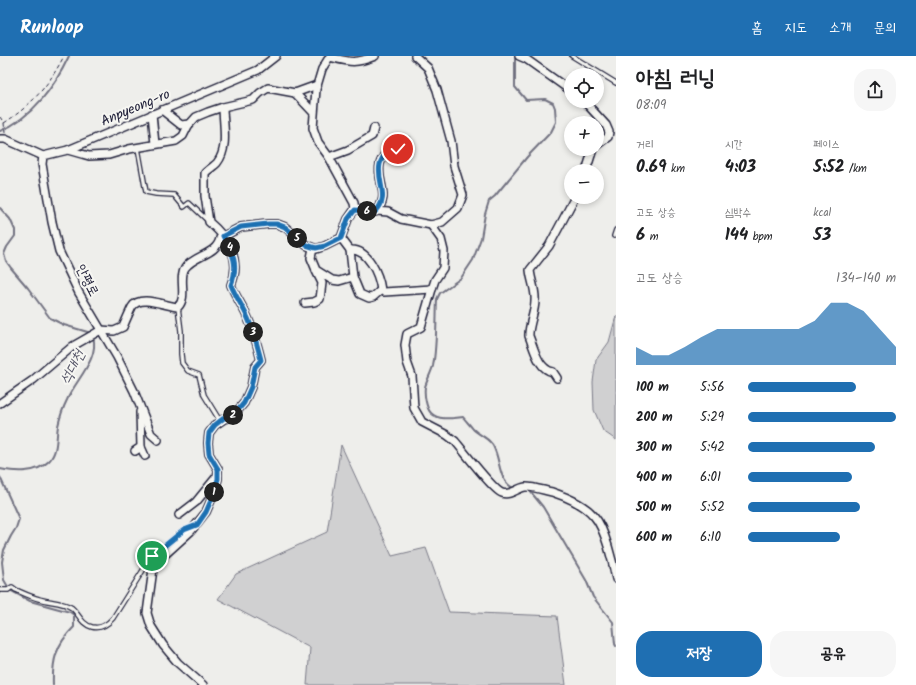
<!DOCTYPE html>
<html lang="ko">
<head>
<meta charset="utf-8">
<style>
  :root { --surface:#fff; --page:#f6f6f6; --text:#202124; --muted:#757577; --accent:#1f6fb2 }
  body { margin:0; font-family:Kalam,"Poor Story",sans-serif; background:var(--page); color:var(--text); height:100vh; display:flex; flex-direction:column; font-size:15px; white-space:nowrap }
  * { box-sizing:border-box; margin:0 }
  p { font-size:13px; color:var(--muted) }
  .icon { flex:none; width:22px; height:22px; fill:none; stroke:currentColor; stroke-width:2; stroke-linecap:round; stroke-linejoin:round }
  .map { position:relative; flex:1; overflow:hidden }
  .panel { display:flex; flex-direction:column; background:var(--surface); width:300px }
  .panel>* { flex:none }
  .buttons { position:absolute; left:564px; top:12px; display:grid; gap:8px }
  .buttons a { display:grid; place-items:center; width:40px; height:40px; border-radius:50%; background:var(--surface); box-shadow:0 2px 6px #0003; font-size:20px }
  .pin { position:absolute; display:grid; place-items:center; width:34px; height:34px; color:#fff; margin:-17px; border:2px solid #fff; border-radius:50%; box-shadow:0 1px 4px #0007 }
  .km { position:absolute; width:20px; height:20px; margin:-10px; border-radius:50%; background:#222; color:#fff; font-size:11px; line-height:20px; text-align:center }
  .round { display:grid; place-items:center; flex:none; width:42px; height:42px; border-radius:16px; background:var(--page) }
  .headline { display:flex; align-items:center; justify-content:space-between; height:68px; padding:0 20px }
  h1 { font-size:22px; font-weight:700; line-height:30px }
  .metrics { display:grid; grid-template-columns:repeat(3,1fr); gap:6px; height:68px; padding:4px 20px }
  .metrics div { display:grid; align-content:center }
  .metrics b { font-size:17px; font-weight:700 }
  .metrics small { font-size:11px; font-weight:400 }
  .metrics p { font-size:11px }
  .chart { height:112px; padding:8px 20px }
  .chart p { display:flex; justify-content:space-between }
  .chart svg { width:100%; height:72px; margin-top:4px; fill:var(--accent); opacity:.7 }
  .cta { display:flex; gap:8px; margin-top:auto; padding:8px 20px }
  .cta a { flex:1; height:46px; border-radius:16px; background:var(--accent); color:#fff; font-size:16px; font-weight:700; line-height:46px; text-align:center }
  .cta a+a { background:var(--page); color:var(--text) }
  ul { padding:0 20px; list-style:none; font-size:13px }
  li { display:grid; grid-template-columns:64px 48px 1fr; align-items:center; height:30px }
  li i { height:10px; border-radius:5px; background:var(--accent) }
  header { display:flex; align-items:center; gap:24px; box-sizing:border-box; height:56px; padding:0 20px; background:var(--accent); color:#fff }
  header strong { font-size:19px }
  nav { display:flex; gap:22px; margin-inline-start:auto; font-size:14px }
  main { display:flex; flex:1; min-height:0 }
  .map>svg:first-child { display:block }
  .green { fill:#d0d0d1; stroke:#797986 }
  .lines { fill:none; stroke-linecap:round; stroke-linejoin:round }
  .stream { stroke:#727281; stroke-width:2 }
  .lane-casing { stroke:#22223b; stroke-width:6 }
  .street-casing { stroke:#22223b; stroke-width:10 }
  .path { stroke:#22223b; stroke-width:1; stroke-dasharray:4 3; stroke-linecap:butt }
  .lane { stroke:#f6f6f2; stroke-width:3.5 }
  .street { stroke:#f6f6f2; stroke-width:7 }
  .route-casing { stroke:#fff; stroke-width:8 }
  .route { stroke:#1f6fb2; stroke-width:5 }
  .labels { text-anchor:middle; stroke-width:4; stroke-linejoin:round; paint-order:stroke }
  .street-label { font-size:14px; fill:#22223b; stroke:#f6f6f2 }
  .water-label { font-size:15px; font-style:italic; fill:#575769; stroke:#f6f6f2 }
</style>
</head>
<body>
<header>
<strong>Runloop</strong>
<nav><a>홈</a><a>지도</a><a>소개</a><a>문의</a></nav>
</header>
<main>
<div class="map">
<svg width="616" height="629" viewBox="0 0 616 629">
  <rect width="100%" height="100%" fill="#eeeeeb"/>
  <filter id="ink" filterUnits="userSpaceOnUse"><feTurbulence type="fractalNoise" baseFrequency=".025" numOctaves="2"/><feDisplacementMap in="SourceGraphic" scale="8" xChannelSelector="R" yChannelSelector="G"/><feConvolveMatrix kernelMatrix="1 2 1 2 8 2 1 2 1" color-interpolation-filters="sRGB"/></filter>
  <g filter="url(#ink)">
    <g class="green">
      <polygon points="616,260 616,384 603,375 594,354 593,326 596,304 609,286"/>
      <polygon points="341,389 392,500 426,492 449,556 557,560 566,629 307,629 310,592 218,543 236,518 327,476"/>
    </g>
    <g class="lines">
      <g class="stream">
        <path d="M0,75C32,62 55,30 69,0"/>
        <polyline points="0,152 10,163 15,174 15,180 7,191 4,198 6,205 11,212 28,232 50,262 64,269 91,277"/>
        <path d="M0,413C16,416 36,418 49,405C58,396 56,381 58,370C60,361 63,352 67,344C75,325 100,302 93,281"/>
        <path d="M0,421L19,463L16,472L11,480L4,494L2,506L4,524L10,534L30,545L70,556L74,559V571C56,589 52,604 53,629"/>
        <path d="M515,433C498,426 501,406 494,392C491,383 480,380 473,373C470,369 466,365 463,361C453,362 439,365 431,357C426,352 424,338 425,331C427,324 431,317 433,310C437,290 436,265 437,243L440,237L461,222L473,204L481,182L485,158L489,145L495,140L527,101L551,76L556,66L555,52L553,47L545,43L526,44L515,31V0"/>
        <polyline points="523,435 530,435 543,451 586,524 593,541 613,566 615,588 616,590"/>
      </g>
      <defs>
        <g id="lane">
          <polyline points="572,0 616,27"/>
          <polyline points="138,92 146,136 156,138 174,139 184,151 189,147 207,164"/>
          <polyline points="614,180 616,174"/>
          <polyline points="178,251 181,275 181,298 182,307 188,315 199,319 204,339 220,365"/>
          <path d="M0,534H8L12,531L16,534C23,537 31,541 39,543C48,546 64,546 72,552C79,558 81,568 92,571C101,573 107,569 113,562L152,500L184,474L192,471"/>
        </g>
        <g id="street">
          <polyline points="519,0 526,3 571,35"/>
          <path d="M330,1C350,6 355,8 375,0"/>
          <polyline points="295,37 313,56"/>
          <polyline points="584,45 606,69 609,76 608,81 597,89"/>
          <polyline points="162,54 181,69 189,68"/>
          <polyline points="152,58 155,88"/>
          <polyline points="0,83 5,83 43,100 68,94 258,14 276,0"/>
          <polyline points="68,94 89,100 109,99 129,93 176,85 183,80 188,70 196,61 208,56 223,51 253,44 260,37 268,32 295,37 317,29"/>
          <polyline points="43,100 42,108 52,166 59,195 79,237 117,301 134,335 151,378 158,384"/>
          <polyline points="329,101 348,94 372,80 374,72"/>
          <polyline points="586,115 593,93"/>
          <polyline points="355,153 388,156 401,163 431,169 442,166 458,152 463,139 454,110 451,85 437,34 428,12 415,0"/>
          <path d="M375,156C392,140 376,126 380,108C381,103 385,98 388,94L398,93L402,88L407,85"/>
          <path d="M431,169L441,183L444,195L443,212L435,224L432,233L421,271L407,278L405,289L407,306L412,320L414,352L422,366L447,379L455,385C463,394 493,434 502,437C510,440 518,432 525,431C531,430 546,435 552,436C567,441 584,448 594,460C605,472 613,507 616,523"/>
          <path d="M341,182L350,194C368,192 379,219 381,234L384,236L432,233"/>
          <polyline points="313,192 311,202 316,214 332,224 339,225 353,221"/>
          <polyline points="350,194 353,221 360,238 369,242 373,241 381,234"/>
          <polyline points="305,247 314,246 320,243 322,227 316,215"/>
          <path d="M557,322L553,316C538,313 534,292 529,280C528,271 535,256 535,245C536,234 531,225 530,214L549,190L575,141"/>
          <path d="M0,347L33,324L73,290L101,274L114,275L123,271C126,264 129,257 132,251C140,238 165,250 178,251C188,241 178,222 185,212C194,199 217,199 220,182L241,171L268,168H277L285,171L306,189L316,193L325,190L341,182L348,163L355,153L354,147L329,101L318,86L313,72L316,33L322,13L330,0"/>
          <polyline points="141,391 145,400"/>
          <polyline points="135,395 141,391 140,356"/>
          <polyline points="179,459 196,446 218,419"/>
          <path d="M203,629L178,607L163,589L151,570L147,557L153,513L159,504L191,475L206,456L212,442L218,423V413L209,398L208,387L209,377L215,369L224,363L232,361L244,347L251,331L255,311L261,304C257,288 253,271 245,256C240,246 235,239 231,229C242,204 228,182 209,166L205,140V117C208,114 214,110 217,107C229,92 223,68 223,51"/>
        </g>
      </defs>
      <use href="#lane" class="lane-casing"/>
      <use href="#street" class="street-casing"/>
      <g class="path">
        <polyline points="0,61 4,67 5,77"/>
        <path d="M4,67C32,49 49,29 64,0"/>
      </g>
      <use href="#lane" class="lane"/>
      <use href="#street" class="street"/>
    </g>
  </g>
  <g class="lines" filter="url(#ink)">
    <defs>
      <path id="route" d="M152,500L184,474L197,469L206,456L212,442L218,423V413L209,398L208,387L209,377L215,369L224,362L232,361L244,347L251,331L255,311L261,304C257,288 253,271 245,256C240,246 235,239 231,229C239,209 233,197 223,180L241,171L268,168H277L285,171L306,189L316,192L325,190L341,182L348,163L355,154L375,156C391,141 376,126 380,108C381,103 385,98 388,94L398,93"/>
    </defs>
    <use href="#route" class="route-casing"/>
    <use href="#route" class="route"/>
  </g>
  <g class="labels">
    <g class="street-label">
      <text transform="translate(135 51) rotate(-23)" y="5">Anpyeong-ro</text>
      <text transform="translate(88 224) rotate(63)" y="5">안평로</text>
    </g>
    <g class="water-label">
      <text transform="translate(72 311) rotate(-63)" y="5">석대천</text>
    </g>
  </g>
</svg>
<div class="buttons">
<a><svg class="icon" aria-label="locate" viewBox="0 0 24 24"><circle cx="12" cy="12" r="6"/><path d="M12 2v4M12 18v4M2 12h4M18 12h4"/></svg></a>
<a>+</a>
<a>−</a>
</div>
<div class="pin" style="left:152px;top:500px;background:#1e9e55"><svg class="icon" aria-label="arrive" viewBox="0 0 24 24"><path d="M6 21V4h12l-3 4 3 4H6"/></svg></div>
<div class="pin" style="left:398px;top:93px;background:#d93025"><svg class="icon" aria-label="check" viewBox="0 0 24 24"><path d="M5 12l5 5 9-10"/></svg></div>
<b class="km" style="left:214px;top:436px">1</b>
<b class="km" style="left:233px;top:359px">2</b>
<b class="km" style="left:253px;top:276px">3</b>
<b class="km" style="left:230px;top:191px">4</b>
<b class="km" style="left:297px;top:182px">5</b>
<b class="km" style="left:367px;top:155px">6</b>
</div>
<section class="panel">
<div class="headline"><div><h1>아침 러닝</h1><p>08:09</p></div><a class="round"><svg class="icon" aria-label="share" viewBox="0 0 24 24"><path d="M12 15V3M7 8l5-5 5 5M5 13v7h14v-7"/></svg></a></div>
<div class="metrics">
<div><p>거리</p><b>0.69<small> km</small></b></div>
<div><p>시간</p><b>4:03</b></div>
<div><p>페이스</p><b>5:52<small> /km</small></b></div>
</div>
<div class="metrics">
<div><p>고도 상승</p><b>6<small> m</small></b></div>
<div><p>심박수</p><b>144<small> bpm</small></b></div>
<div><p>kcal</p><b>53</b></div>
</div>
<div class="chart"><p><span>고도 상승</span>134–140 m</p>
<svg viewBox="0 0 160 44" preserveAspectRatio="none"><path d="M0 44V33L10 38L20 38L30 33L40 27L50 22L60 22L70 22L80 22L90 22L100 22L110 17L120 6L130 6L140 11L150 22L160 33V44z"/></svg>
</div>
<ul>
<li><b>100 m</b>5:56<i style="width:73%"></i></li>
<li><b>200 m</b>5:29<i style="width:100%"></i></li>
<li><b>300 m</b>5:42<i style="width:86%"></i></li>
<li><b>400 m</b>6:01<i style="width:70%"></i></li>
<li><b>500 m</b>5:52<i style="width:76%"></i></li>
<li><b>600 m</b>6:10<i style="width:62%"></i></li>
</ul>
<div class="cta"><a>저장</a><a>공유</a></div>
</section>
</main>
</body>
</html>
